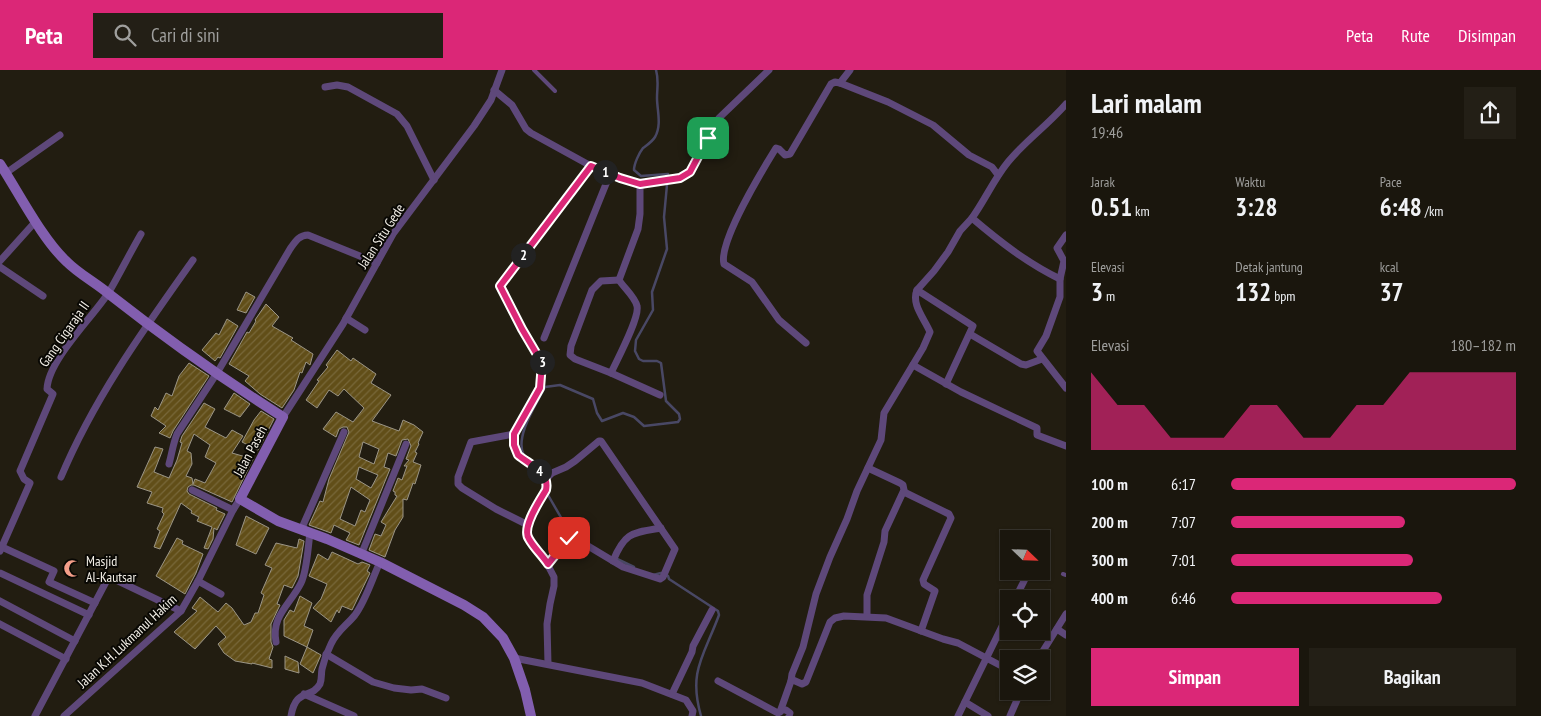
<!DOCTYPE html>
<html lang="id">
<head>
<meta charset="utf-8">
<style>
  :root { --surface:#1a160d; --page:#231f16; --text:#f1f3f6; --muted:#9f9f9d; --line:#38352e; --accent:#db2777 }
  body { margin:0; font-family:"PT Sans Narrow",sans-serif; background:var(--page); color:var(--text); height:100vh; display:flex; flex-direction:column; font-size:19px; white-space:nowrap }
  * { box-sizing:border-box; margin:0 }
  p { font-size:16px; color:var(--muted) }
  .icon { flex:none; width:28px; height:28px; fill:none; stroke:currentColor; stroke-width:2; stroke-linecap:round; stroke-linejoin:round }
  .map { position:relative; flex:1; overflow:hidden }
  .panel { display:flex; flex-direction:column; background:var(--surface); width:475px }
  .panel>* { flex:none }
  .needle { width:32px; rotate:113deg }
  .buttons { position:absolute; left:1000px; top:460px; display:grid; gap:10px }
  .buttons a { display:grid; place-items:center; width:50px; height:50px; border-radius:0px; background:var(--surface); box-shadow:0 1px 4px #0004,0 0 0 1px var(--line); font-size:25px }
  .pin { position:absolute; display:grid; place-items:center; width:42px; height:42px; color:#fff; margin:-21px; border-radius:10px; box-shadow:0 2px 8px #0006 }
  .km { position:absolute; width:25px; height:25px; margin:-12px; border-radius:50%; background:#222; color:#fff; font-size:14px; line-height:25px; text-align:center }
  .round { display:grid; place-items:center; flex:none; width:52px; height:52px; border-radius:0px; background:var(--page) }
  .overview { display:flex; align-items:center; justify-content:space-between; height:85px; padding:0 25px }
  h1 { font-size:28px; font-weight:700; line-height:38px }
  .stats { display:grid; grid-template-columns:repeat(3,1fr); gap:8px; height:85px; padding:5px 25px }
  .stats div { display:grid; align-content:center }
  .stats b { font-size:25px; font-weight:700 }
  .stats small { font-size:14px; font-weight:400 }
  .stats p { font-size:14px }
  .chart { height:140px; padding:10px 25px }
  .chart p { display:flex; justify-content:space-between }
  .chart svg { width:100%; height:90px; margin-top:5px; fill:var(--accent); opacity:.7 }
  .cta { display:flex; gap:10px; margin-top:auto; padding:10px 25px }
  .cta a { flex:1; height:58px; border-radius:0px; background:var(--accent); color:#fff; font-size:20px; font-weight:700; line-height:58px; text-align:center }
  .cta a+a { background:var(--page); color:var(--text) }
  ul { padding:0 25px; list-style:none; font-size:16px }
  li { display:grid; grid-template-columns:80px 60px 1fr; align-items:center; height:38px }
  li i { height:12px; border-radius:6px; background:var(--accent) }
  header { display:flex; align-items:center; gap:30px; box-sizing:border-box; height:70px; padding:0 25px; background:var(--accent); color:#fff }
  header strong { font-size:24px }
  nav { display:flex; gap:28px; margin-inline-start:auto; font-size:18px }
  .search { width:350px; height:45px; background:var(--page); display:flex; align-items:center; gap:12px; box-sizing:border-box; padding:0 18px; border-radius:0px; color:var(--muted); font-size:19px }
  main { display:flex; flex:1; min-height:0 }
  .map>svg:first-child { display:block }
  .lines { fill:none; stroke-linecap:round; stroke-linejoin:round }
  .stream { stroke:#494865; stroke-width:2.5 }
  .building { fill:url(#building-hatch); stroke:#9b9586; fill-rule:evenodd }
  .lane { stroke:#5e487a; stroke-width:4 }
  .street { stroke:#5e487a; stroke-width:7 }
  .secondary { stroke:#825eaf; stroke-width:10 }
  .route-casing { stroke:#fff; stroke-width:10 }
  .route { stroke:#db2777; stroke-width:6 }
  .labels { text-anchor:middle; stroke-width:4; stroke-linejoin:round; paint-order:stroke }
  .street-label { font-size:14px; fill:#f3efe7; stroke:#090804 }
  .poi-label { font-size:14px; fill:#f3efe7; stroke:#090804; text-anchor:start }
</style>
</head>
<body>
<header>
<strong>Peta</strong>
<div class="search"><svg class="icon" aria-label="search" viewBox="0 0 24 24"><circle cx="10" cy="10" r="6"/><path d="M15 15l6 6"/></svg>Cari di sini</div>
<nav><a>Peta</a><a>Rute</a><a>Disimpan</a></nav>
</header>
<main>
<div class="map">
<svg width="1066" height="646" viewBox="0 0 1066 646">
  <defs>
    <pattern id="building-hatch" width="6" height="6" patternUnits="userSpaceOnUse" patternTransform="scale(1.25)"><rect width="6" height="6" fill="#614e18"/><path d="M-1 1l2-2M0 6l6-6M5 7l2-2" fill="none" stroke="#78683a"/></pattern>
  </defs>
  <rect width="100%" height="100%" fill="#221d11"/>
  <g class="lines">
    <g class="stream">
      <path d="M524,386C514,367 536,335 545,317L560,315L593,329L597,343L602,351L623,343L634,347L644,356L678,352L680,349L679,344L666,331L661,293L657,291H643L639,289L635,281L636,270L653,240L652,222L667,179L664,147L668,104L641,106L634,100C634,94 639,83 643,78C647,75 652,72 655,67C662,55 657,40 657,28C657,18 659,10 656,0"/>
      <polyline points="549,412 548,425 563,451 575,465"/>
      <polyline points="615,488 634,497"/>
      <path d="M653,505L661,503L668,506L669,509L718,541L719,545C704,586 688,601 701,646"/>
    </g>
  </g>
  <g class="building">
    <polygon points="246,222 255,227 246,243 237,240"/>
    <polygon points="266,234 279,247 272,256 293,268 291,270 313,284 310,295 306,292 302,303 300,302 294,320 282,338 260,324 245,311 249,306 229,294 247,262 249,263 256,251 255,250"/>
    <polygon points="227,249 238,256 220,288 218,287 215,291 202,280 216,263 219,265"/>
    <path d="M337,280L351,291L353,288L376,304L371,313L391,325L372,351L399,361L403,350L414,355L423,362L418,373L419,374L415,382L417,383L413,392L421,395L415,414L413,413L407,430L403,429V447L395,460L385,487L369,480L375,464L381,466L386,455L381,452L397,426L395,425V422L393,421L398,408L402,410L407,396H404L409,390L406,389L411,376L408,369L402,370L396,386L388,383L384,397L390,399L359,475L346,470L350,463L334,455L331,463L309,455L320,431L323,432L329,409L349,362L347,357H343L339,359L336,367L323,359L336,342L353,352L364,338L344,319L338,326L329,320L317,338L306,330L319,311L317,310L328,297L326,295ZM363,372L379,379L374,394L359,387ZM359,397L378,405L371,418L356,409ZM351,417L370,430L365,442L361,440L355,456L340,449Z"/>
    <polygon points="189,293 209,306 173,361 170,368 159,363 166,356 151,346 155,337 158,340 166,323 172,326 179,306"/>
    <polygon points="234,323 250,334 240,347 224,339"/>
    <path d="M204,333L215,339L205,357L226,368L232,360L243,366L232,383L253,389L232,432L194,415H191L188,417L187,421L189,424L217,438L216,440L225,444L217,460L214,458L213,469L208,479L204,478L212,457L197,451L199,447L191,443L192,441L181,433L160,479L154,477L160,461L157,459L164,444L162,442L163,438L147,433L152,422L137,417L155,377L163,379L154,402L169,408L177,390L182,373L180,372L182,366ZM194,364L210,375L205,387L216,393L205,413L195,409L193,414L192,408L186,406L192,394L191,383L187,381Z"/>
    <polygon points="261,341 274,349 258,380 242,372 254,350"/>
    <polygon points="246,446 269,458 256,484 236,475"/>
    <polygon points="177,468 183,471 182,474 203,484 196,503 185,524 156,506"/>
    <polygon points="299,469 304,471 298,506 292,518 284,515 277,534 280,535 271,554 271,572 273,577 269,589 272,590 272,598 252,593 252,594 235,591 224,583 218,574 226,567 216,556 195,579 174,562 197,541 192,538 200,527 218,542 226,533 232,538 244,555 251,552 255,543 258,543 264,525 261,523 272,498 265,495 276,473 297,478"/>
    <polygon points="332,482 358,494 362,492 370,495 367,501 370,503 352,540 342,536 339,543 337,540 331,552 313,538 321,529 327,514 309,506 318,484 328,490"/>
    <polygon points="300,526 312,533 304,556 313,560 307,577 284,566 284,550 290,540 294,542"/>
    <polygon points="307,577 321,585 313,603 300,594"/>
    <polygon points="285,586 298,592 299,603 285,599"/>
  </g>
  <g class="lines">
    <g class="lane">
      <polyline points="534,0 555,21"/>
      <polyline points="1063,504 1066,505"/>
    </g>
    <g class="street">
      <polyline points="840,13 850,0"/>
      <polyline points="325,17 337,15 348,17 397,44 407,56 434,110"/>
      <polyline points="494,20 512,35 526,59 531,63 591,96 620,108 640,114 680,107 690,102 719,48 769,0"/>
      <polyline points="6,103 60,65"/>
      <polyline points="1066,165 1057,178 1064,191 1060,209 1060,227 1046,266 1037,281 1066,318"/>
      <polyline points="0,191 36,151"/>
      <polyline points="0,197 43,226"/>
      <path d="M1060,209C1027,193 999,171 972,148C985,130 994,109 1008,92C1025,71 1048,55 1066,34"/>
      <polyline points="619,210 601,211 592,220 571,276 570,285 575,289 611,303 660,325"/>
      <polyline points="917,220 973,256 946,314"/>
      <polyline points="346,248 365,260"/>
      <polyline points="970,264 1021,294 1026,295 1042,289"/>
      <polyline points="544,268 610,104"/>
      <path d="M806,273L779,250L752,212L724,194C718,173 763,99 776,78L779,79L785,85L790,84L831,14L835,12L840,13L888,32L933,55L969,85L992,97L998,105"/>
      <polyline points="913,295 961,322 1037,358 1037,365 1066,376"/>
      <path d="M611,303C617,290 640,247 637,236C635,227 624,218 619,210L638,159L640,144V114"/>
      <polyline points="283,347 343,254 393,164 474,56 491,30 502,0"/>
      <path d="M514,364L471,372L458,407V414L462,418L496,439L528,455L546,420C549,402 530,395 519,385L514,375V364L540,318L542,293L522,259L499,216L591,96"/>
      <path d="M169,394C172,383 173,374 177,364L217,303L290,179C295,172 299,165 308,165L377,193"/>
      <path d="M61,407C94,328 144,259 193,190"/>
      <polyline points="546,409 552,403 566,397 575,391 599,371 601,371 675,479 663,507 660,509 623,497 573,467 567,470 548,494"/>
      <polyline points="192,420 233,440"/>
      <polyline points="904,422 949,444 951,448 923,510 924,514 935,521 921,561"/>
      <polyline points="528,455 526,463 528,468 542,484 554,507 554,516 550,534 547,554 548,594"/>
      <polyline points="301,460 344,362"/>
      <polyline points="2,477 54,501 49,512 95,533"/>
      <path d="M0,481L30,413L24,409L20,401L53,324L47,319C48,290 93,247 109,222C120,203 130,183 141,164"/>
      <polyline points="361,485 406,374"/>
      <path d="M613,491C625,462 632,463 661,458"/>
      <polyline points="0,503 89,545"/>
      <polyline points="198,511 221,524"/>
      <polyline points="1015,529 1029,501"/>
      <polyline points="0,531 75,571"/>
      <polyline points="867,546 867,525 884,472 885,461 904,420 903,415 900,413 868,398"/>
      <polyline points="0,554 66,589"/>
      <polyline points="1057,559 1066,565"/>
      <path d="M276,572C271,546 290,535 301,513C307,501 308,477 310,463"/>
      <polyline points="326,584 373,612 394,618 411,620 422,619 446,628"/>
      <polyline points="514,588 642,613 686,630 693,641 692,646"/>
      <polyline points="1038,589 1066,544"/>
      <polyline points="718,611 778,643 780,642 791,611 793,610 802,614 806,612 830,552 835,548 844,546 886,548 943,569 958,573 1009,600"/>
      <path d="M791,611L792,604L803,577L816,524L830,487L847,449L857,421L881,370L884,343L923,278L930,262C924,248 911,234 917,220L934,201L948,182L960,161L972,148"/>
      <polyline points="304,624 354,646"/>
      <polyline points="672,624 692,582 693,576 712,540"/>
      <polyline points="965,632 988,646"/>
      <polyline points="782,640 786,640 790,643 789,646"/>
      <polyline points="35,646 107,510 110,508 114,509 181,541"/>
      <polyline points="64,646 181,541 198,511 233,440 240,429"/>
      <path d="M291,646C296,617 311,630 320,614C322,609 321,604 322,599C324,590 327,582 331,574C337,561 347,555 355,545C366,530 372,509 380,492"/>
      <polyline points="958,646 1009,542"/>
      <polyline points="1010,646 1021,621"/>
    </g>
    <path class="secondary" d="M0,94C19,123 42,169 67,192C79,204 96,213 109,224C165,268 223,309 283,347L240,429L278,451L327,469L380,492L464,535L483,547L503,568L514,588L525,620L531,646"/>
  </g>
  <g class="lines">
    <defs>
      <path id="route" d="M569,468L548,494C542,485 534,478 529,469C521,458 540,430 546,420C550,402 530,395 518,385L514,375V364L540,318L542,293L522,259L500,216L591,96L620,108L640,114L680,108L690,102L708,68"/>
    </defs>
    <use href="#route" class="route-casing"/>
    <use href="#route" class="route"/>
  </g>
  <defs>
    <symbol id="mosque-bare" viewBox="-9 -9 18 18"><path d="M3.5-4.9A6 6 0 1 0 3.5 4.9A5 5 0 1 1 3.5-4.9Z" fill="#f49e89" stroke="#090804" stroke-width="2.5" paint-order="stroke"/></symbol>
  </defs>
  <g fill-rule="evenodd">
    <use href="#mosque-bare" x="60" y="486" width="25" height="25"/>
  </g>
  <g class="labels">
    <g class="street-label">
      <text transform="translate(381 166) rotate(-57)" y="5">Jalan Situ Gede</text>
      <text transform="translate(64 264) rotate(-55)" y="5">Gang Cigaraja II</text>
      <text transform="translate(250 381) rotate(-62)" y="5">Jalan Paseh</text>
      <text transform="translate(127 571) rotate(-43)" y="5">Jalan K.H. Lukmanul Hakim</text>
    </g>
    <g class="poi-label">
      <text x="86" y="496">Masjid<tspan x="86" dy="16">Al-Kautsar</tspan></text>
    </g>
  </g>
</svg>
<div class="buttons">
<a><svg class="needle" viewBox="-14 -14 28 28"><path d="M0-13l5 13h-10z" fill="#e53935"/><path d="M0 13l5-13h-10z" fill="#9f9f9d"/></svg></a>
<a><svg class="icon" aria-label="locate" viewBox="0 0 24 24"><circle cx="12" cy="12" r="6"/><path d="M12 2v4M12 18v4M2 12h4M18 12h4"/></svg></a>
<a><svg class="icon" aria-label="layers" viewBox="0 0 24 24"><path d="M12 4l9 5-9 5-9-5zM3 14l9 5 9-5"/></svg></a>
</div>
<div class="pin" style="left:708px;top:68px;background:#1e9e55"><svg class="icon" aria-label="arrive" viewBox="0 0 24 24"><path d="M6 21V4h12l-3 4 3 4H6"/></svg></div>
<div class="pin" style="left:569px;top:468px;background:#d93025"><svg class="icon" aria-label="check" viewBox="0 0 24 24"><path d="M5 12l5 5 9-10"/></svg></div>
<b class="km" style="left:605px;top:102px">1</b>
<b class="km" style="left:523px;top:185px">2</b>
<b class="km" style="left:542px;top:292px">3</b>
<b class="km" style="left:539px;top:401px">4</b>
</div>
<section class="panel">
<div class="overview"><div><h1>Lari malam</h1><p>19:46</p></div><a class="round"><svg class="icon" aria-label="share" viewBox="0 0 24 24"><path d="M12 15V3M7 8l5-5 5 5M5 13v7h14v-7"/></svg></a></div>
<div class="stats">
<div><p>Jarak</p><b>0.51<small> km</small></b></div>
<div><p>Waktu</p><b>3:28</b></div>
<div><p>Pace</p><b>6:48<small> /km</small></b></div>
</div>
<div class="stats">
<div><p>Elevasi</p><b>3<small> m</small></b></div>
<div><p>Detak jantung</p><b>132<small> bpm</small></b></div>
<div><p>kcal</p><b>37</b></div>
</div>
<div class="chart"><p><span>Elevasi</span>180–182 m</p>
<svg viewBox="0 0 160 44" preserveAspectRatio="none"><path d="M0 44V6L10 22L20 22L30 38L40 38L50 38L60 22L70 22L80 38L90 38L100 22L110 22L120 6L130 6L140 6L150 6L160 6V44z"/></svg>
</div>
<ul>
<li><b>100 m</b>6:17<i style="width:100%"></i></li>
<li><b>200 m</b>7:07<i style="width:61%"></i></li>
<li><b>300 m</b>7:01<i style="width:64%"></i></li>
<li><b>400 m</b>6:46<i style="width:74%"></i></li>
</ul>
<div class="cta"><a>Simpan</a><a>Bagikan</a></div>
</section>
</main>
</body>
</html>
